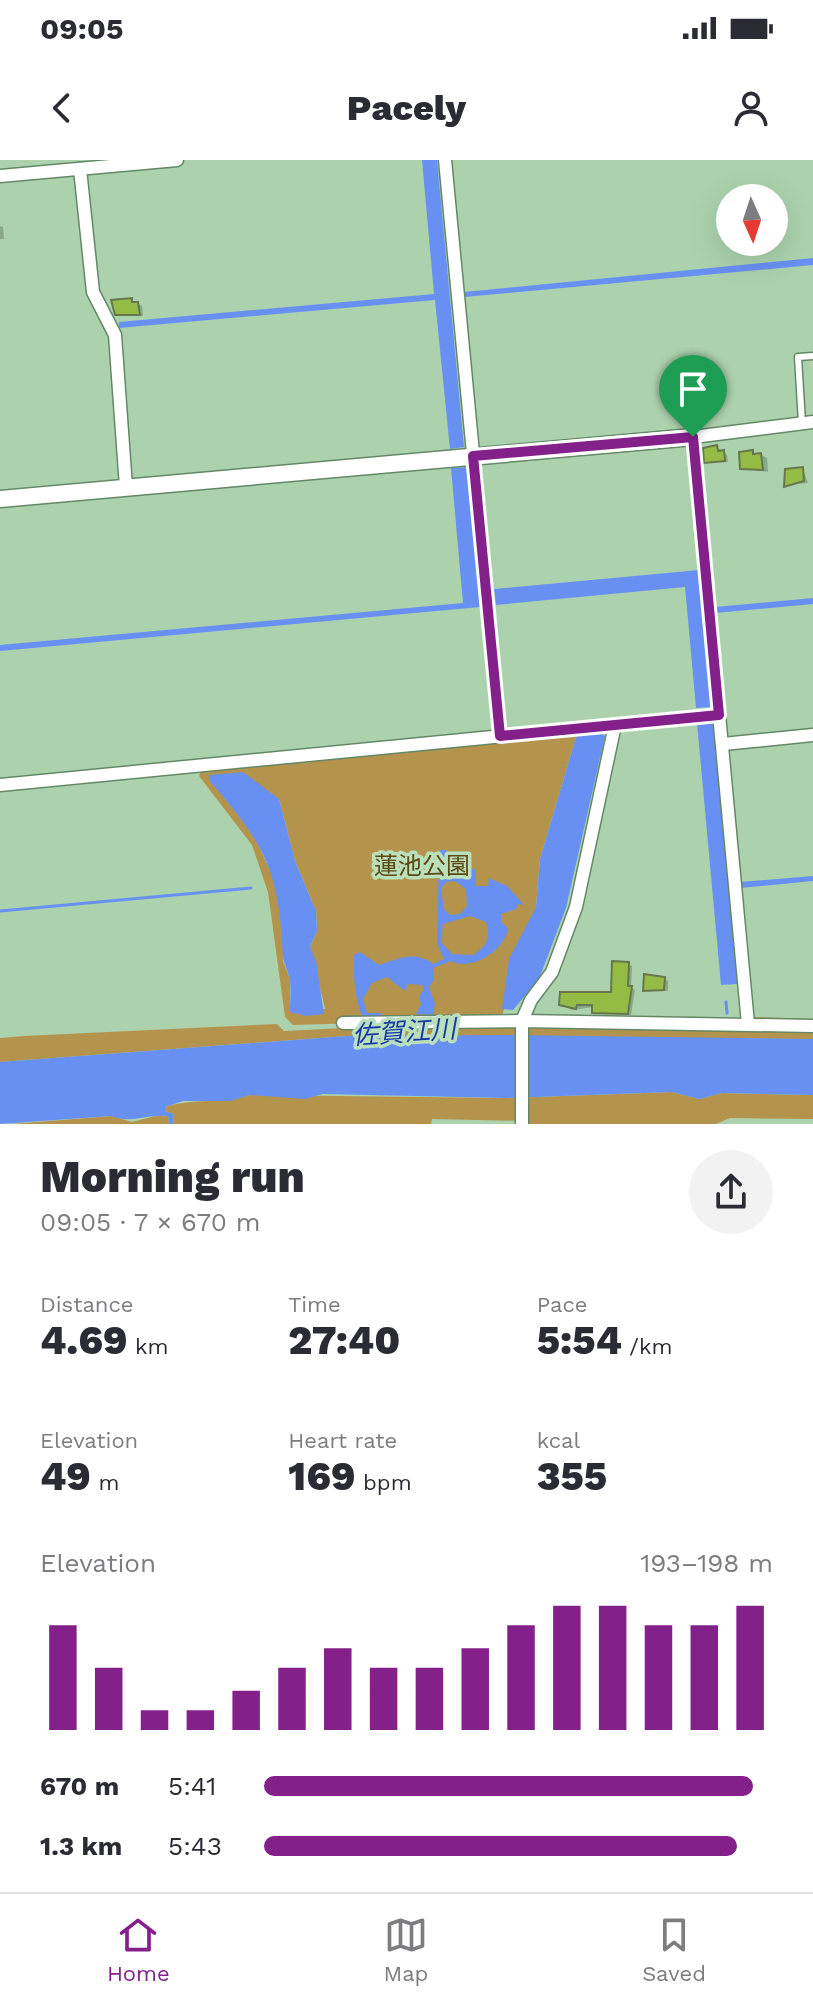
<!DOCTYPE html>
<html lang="en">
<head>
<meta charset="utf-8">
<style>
  :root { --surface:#fff; --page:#f2f2f3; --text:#2b2b33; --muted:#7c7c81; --line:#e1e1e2; --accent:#84208a }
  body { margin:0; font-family:"Work Sans","Noto Sans JP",sans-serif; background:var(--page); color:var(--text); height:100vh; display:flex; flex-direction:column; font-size:30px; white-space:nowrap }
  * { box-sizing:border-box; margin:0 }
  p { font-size:26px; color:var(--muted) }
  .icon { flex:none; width:44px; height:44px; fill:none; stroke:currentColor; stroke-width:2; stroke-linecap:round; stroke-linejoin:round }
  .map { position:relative; height:964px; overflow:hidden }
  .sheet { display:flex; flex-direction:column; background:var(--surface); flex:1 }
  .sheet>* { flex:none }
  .needle { width:52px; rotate:177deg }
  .fabs { position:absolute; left:716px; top:24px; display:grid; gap:16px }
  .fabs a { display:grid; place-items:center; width:72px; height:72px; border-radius:50%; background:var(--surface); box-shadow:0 8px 32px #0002; font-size:40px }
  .pin { position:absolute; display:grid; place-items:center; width:68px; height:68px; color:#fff; margin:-82px -34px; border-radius:50% 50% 50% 0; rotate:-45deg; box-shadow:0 0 8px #0007 }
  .pin .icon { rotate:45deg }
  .round { display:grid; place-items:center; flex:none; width:84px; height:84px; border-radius:42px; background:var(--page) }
  .head { display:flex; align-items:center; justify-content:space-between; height:136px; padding:0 40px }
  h1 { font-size:44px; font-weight:800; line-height:60px }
  .metrics { display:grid; grid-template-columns:repeat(3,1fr); gap:12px; height:136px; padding:8px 40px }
  .metrics div { display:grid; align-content:center }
  .metrics b { font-size:40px; font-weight:800 }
  .metrics small { font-size:22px; font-weight:400 }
  .metrics p { font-size:22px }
  .chart { height:224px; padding:16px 40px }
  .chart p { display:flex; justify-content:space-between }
  .chart svg { width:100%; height:144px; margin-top:8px; stroke:var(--accent); stroke-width:6 }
  ul { padding:0 40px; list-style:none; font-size:26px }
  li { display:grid; grid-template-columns:128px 96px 1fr; align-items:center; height:60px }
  li i { height:20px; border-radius:10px; background:var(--accent) }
  .status { display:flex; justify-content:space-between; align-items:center; height:56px; padding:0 40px; background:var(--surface); direction:ltr }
  .status svg { height:22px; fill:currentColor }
  header { display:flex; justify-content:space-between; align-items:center; height:104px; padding:0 40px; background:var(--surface); font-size:36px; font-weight:800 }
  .tab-bar { display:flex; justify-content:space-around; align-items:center; height:112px; border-top:2px solid var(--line); background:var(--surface); font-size:22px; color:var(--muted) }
  .tab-bar a { display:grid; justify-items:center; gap:4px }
  .tab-bar .selected { color:var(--accent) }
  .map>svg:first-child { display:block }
  .green { fill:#b4944c; fill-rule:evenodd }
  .water { fill:#6890f3; fill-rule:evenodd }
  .shadow { fill:#0003 }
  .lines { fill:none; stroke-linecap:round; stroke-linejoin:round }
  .stream { stroke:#6890f3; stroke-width:3 }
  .building { fill:#94bc45; stroke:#67774d; stroke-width:2 }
  .service-casing { stroke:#648866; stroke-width:9 }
  .minor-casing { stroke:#648866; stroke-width:15 }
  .tertiary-casing { stroke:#648866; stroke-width:19 }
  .service { stroke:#fff; stroke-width:6 }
  .minor { stroke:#fff; stroke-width:12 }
  .tertiary { stroke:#fff; stroke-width:16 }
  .route-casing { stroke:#fff; stroke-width:16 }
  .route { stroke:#84208a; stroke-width:10 }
  .labels { text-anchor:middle; stroke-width:7; stroke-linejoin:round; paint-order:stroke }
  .park-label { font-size:24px; fill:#5d4814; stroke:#b9e0ba }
  .water-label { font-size:26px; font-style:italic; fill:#1939a9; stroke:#b9e0ba }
</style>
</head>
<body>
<div class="status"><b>09:05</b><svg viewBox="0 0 49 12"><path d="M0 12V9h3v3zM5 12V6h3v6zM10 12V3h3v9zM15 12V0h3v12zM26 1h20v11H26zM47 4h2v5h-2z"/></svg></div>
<header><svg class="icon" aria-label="back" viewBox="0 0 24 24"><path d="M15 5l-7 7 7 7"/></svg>Pacely<svg class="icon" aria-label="person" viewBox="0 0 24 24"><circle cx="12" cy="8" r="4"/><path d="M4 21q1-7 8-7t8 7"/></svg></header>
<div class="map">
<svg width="813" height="964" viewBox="0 0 813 964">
  <rect width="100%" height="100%" fill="#acd2ad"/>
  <g class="green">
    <path d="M577,574L540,699L536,747L501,859L293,865L285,857L268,732L252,685L199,616L201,611ZM279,639L295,701L316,751L317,771L310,787L325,849L290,852V819L283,801L284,767L276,723L250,667Z"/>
    <polygon points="754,857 812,859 813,879 347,876 0,902 0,878 24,876 277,864 284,871 385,866 748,868"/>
    <path d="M672,932L699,939L722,933L813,935V959L730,958L716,964H528V961L432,959L431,964H173L174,954L165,951V947C193,938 222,944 250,935L506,938Z"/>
    <polygon points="159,955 168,956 169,964 12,964 111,956 132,962"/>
  </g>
  <g class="water">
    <polygon points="422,0 437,0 464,287 450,289 435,140 119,168 119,162 434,134"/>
    <polygon points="813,98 813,105 465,137 464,132"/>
    <polygon points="467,307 480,447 0,491 0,485 463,443 451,308"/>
    <polygon points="699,410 712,547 696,548 685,427 496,445 494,429"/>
    <polygon points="813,438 813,444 715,453 715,447"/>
    <polygon points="714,562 737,824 721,825 697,563"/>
    <polygon points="598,571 605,576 566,748 539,819 513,850 502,849 509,799 536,747 540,699 577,574"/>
    <path d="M243,612L279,639L295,701L316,751L317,771L310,787L316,801L324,854L306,856L290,852C290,842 291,831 290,821C289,813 284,805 283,797C279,710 266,686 209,620V615Z"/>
    <path d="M440,690H446L450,699L476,710V726H488L489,718L507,726L524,745L518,744L516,749L501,754V762L508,768C506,790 471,812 451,801L433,808L434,820L429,827L435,844L433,855L416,854L421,844L419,836L424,830L422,825L408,824L405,831L387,817L372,823L363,839L367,853H381V856L363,857C356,846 352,808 354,795L360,792L379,805C398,799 415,790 433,804L444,799L437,783L439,700L436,693ZM455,721L466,729L467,746L460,754L450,755L444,749L441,729L446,722ZM470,756L486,762C491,778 487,786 473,795L452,794L441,782L443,764Z"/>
    <polygon points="813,716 813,721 740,728 740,722"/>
    <path d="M507,875L813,879V935L722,933L699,939L672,932L506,938L323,934L305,939L250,935L230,941H183L165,947V951L174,954L173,964H169L168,956C146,954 131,964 111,956L0,964V902L347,876Z"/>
  </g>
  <g class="shadow">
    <polygon points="0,66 3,67 4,79 0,79"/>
    <polygon points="131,140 142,146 143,156 117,154"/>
    <polygon points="717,287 727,295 728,302 706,301"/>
    <polygon points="761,295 767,298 768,312 742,308"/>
    <polygon points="803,309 808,323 786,325 786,311"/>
    <polygon points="629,804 632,806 631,828 635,830 631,855 598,854 594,847 572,850 561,844 613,834"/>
    <polygon points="665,819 668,821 668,831 645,830"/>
  </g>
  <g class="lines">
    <g class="stream">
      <polyline points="0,751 251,728"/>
      <polyline points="726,842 727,853"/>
    </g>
  </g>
  <g class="building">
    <polygon points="132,138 132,142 138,142 140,155 115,155 111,140"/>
    <polygon points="717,285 718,291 724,290 725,301 704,303 703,288"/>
    <polygon points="753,290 753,294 761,293 763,310 740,309 739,292"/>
    <polygon points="803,307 804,321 784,327 785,309"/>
    <polygon points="612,801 629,802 628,826 632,826 628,854 592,853 592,845 577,845 576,849 559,845 560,832 611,832"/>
    <polygon points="644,814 665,817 664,830 643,831"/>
  </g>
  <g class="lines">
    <defs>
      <polyline id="service" points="802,263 798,197 813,196"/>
      <g id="minor">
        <polyline points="445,0 500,576"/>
        <polyline points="80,9 93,132 115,175 126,327"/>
        <polyline points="0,16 177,0"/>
        <polyline points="723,584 813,575"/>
        <polyline points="0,625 719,555"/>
        <polyline points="343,863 522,861 813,866"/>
        <polyline points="748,864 693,277 813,262"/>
        <polyline points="522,964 522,861 531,840 552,812 576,747 615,565"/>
      </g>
      <polyline id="tertiary" points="0,339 693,277"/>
    </defs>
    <use href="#service" class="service-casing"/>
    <use href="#minor" class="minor-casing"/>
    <use href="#tertiary" class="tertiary-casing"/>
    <use href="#service" class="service"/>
    <use href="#minor" class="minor"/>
    <use href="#tertiary" class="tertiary"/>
  </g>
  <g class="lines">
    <defs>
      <polygon id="route" points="693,277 719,555 500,576 473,296"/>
    </defs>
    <use href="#route" class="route-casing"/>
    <use href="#route" class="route"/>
  </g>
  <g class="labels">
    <g class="park-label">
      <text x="422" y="714">蓮池公園</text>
    </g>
    <g class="water-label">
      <text transform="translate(404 872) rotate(-4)" y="9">佐賀江川</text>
    </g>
  </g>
</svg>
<div class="fabs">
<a><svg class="needle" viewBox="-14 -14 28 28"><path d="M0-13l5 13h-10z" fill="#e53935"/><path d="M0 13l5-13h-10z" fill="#7c7c81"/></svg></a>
</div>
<div class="pin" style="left:693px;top:277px;background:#1e9e55"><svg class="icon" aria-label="arrive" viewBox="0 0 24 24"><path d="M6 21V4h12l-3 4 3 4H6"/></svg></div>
</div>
<section class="sheet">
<div class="head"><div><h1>Morning run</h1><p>09:05 · 7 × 670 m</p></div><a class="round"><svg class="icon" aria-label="share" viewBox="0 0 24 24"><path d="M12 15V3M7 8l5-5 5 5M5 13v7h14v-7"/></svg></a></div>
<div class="metrics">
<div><p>Distance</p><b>4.69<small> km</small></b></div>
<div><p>Time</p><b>27:40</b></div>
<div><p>Pace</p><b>5:54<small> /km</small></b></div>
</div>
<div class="metrics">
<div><p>Elevation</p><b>49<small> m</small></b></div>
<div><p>Heart rate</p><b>169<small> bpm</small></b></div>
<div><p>kcal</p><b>355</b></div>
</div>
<div class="chart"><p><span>Elevation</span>193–198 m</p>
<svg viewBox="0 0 160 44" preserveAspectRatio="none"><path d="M5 44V12M15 44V25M25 44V38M35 44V38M45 44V32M55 44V25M65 44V19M75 44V25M85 44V25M95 44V19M105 44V12M115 44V6M125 44V6M135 44V12M145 44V12M155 44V6"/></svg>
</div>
<ul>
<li><b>670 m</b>5:41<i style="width:96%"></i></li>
<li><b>1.3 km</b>5:43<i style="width:93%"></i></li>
</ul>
</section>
<nav class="tab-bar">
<a class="selected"><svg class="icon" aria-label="home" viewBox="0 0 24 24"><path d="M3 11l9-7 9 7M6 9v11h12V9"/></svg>Home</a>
<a><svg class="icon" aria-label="map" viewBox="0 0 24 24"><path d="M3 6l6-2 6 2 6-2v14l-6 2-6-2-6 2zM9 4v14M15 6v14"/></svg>Map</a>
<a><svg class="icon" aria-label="saved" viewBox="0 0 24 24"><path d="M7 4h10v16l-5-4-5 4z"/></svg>Saved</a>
</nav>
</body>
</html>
